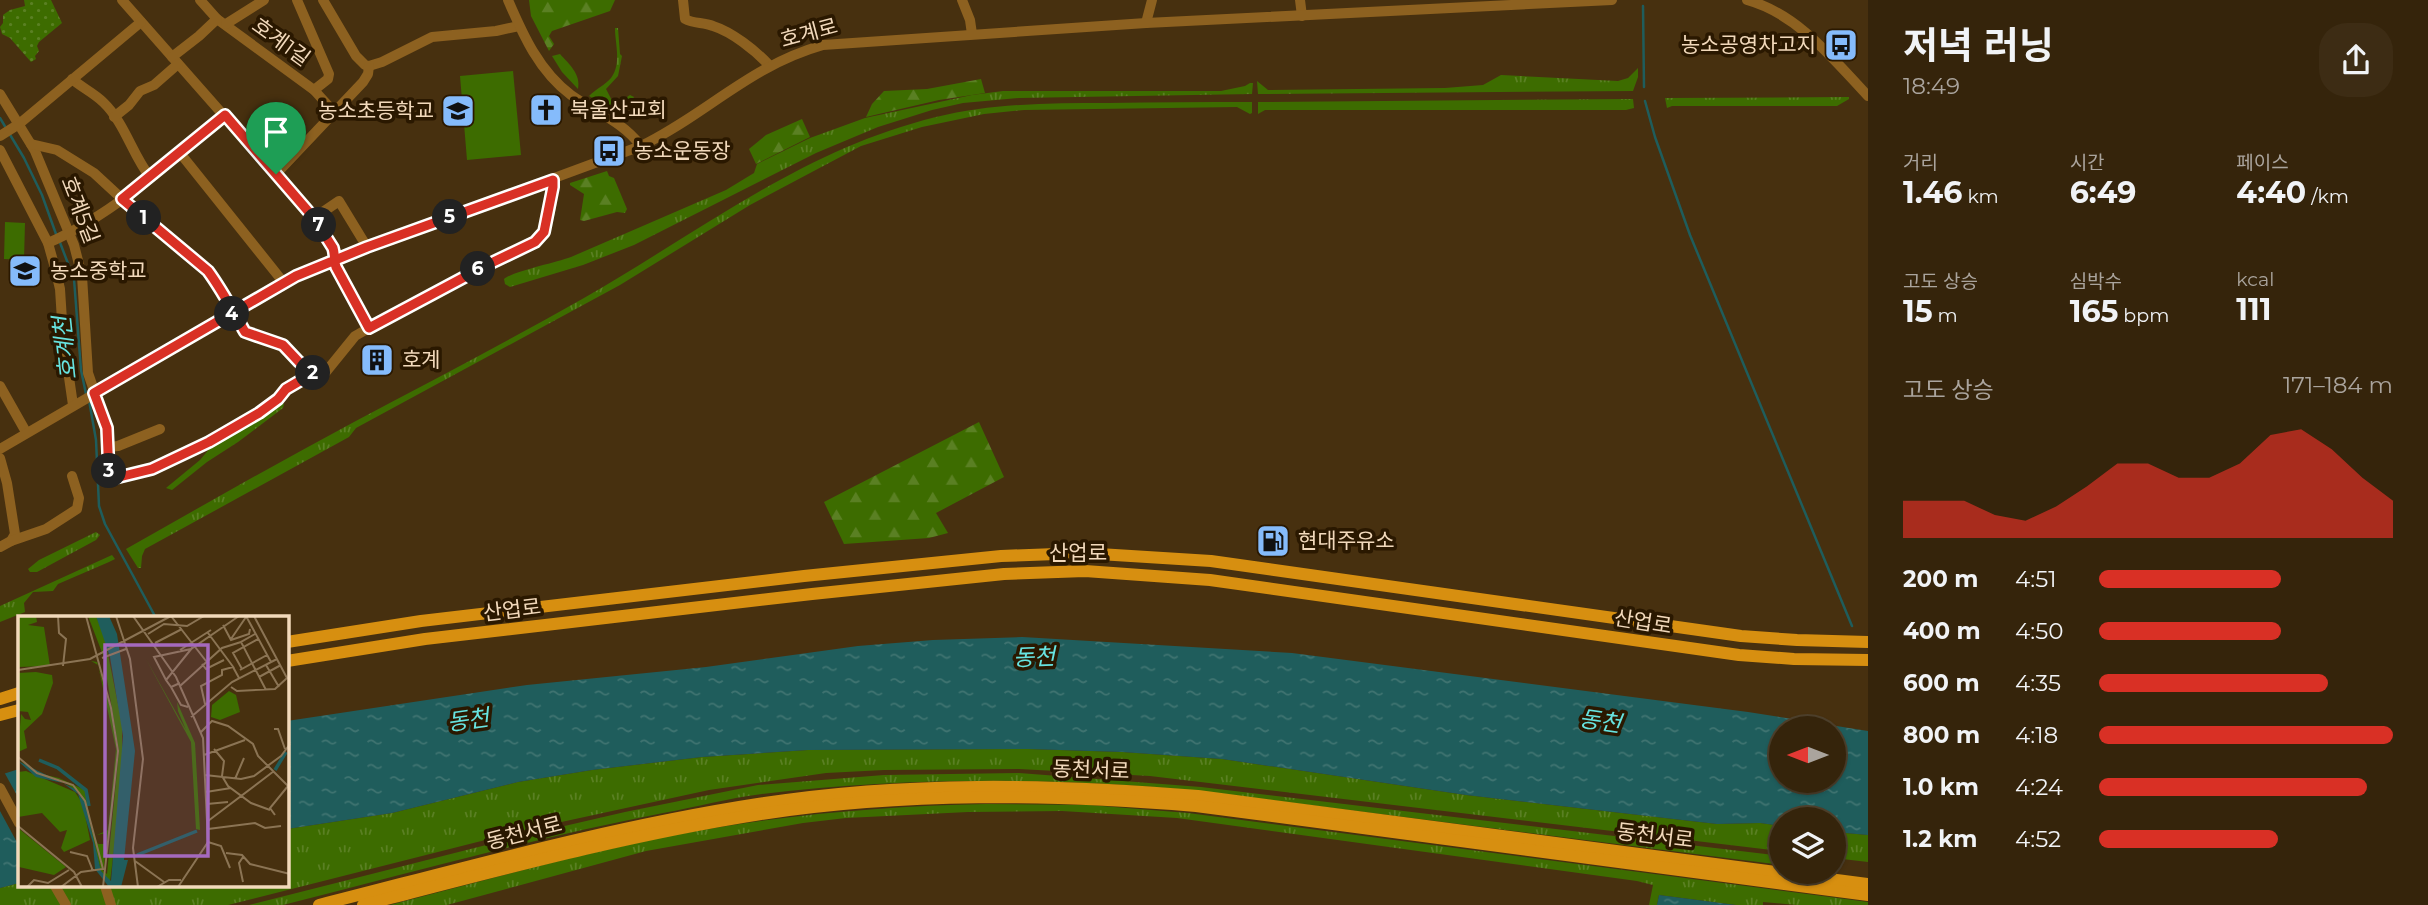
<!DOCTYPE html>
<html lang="ko">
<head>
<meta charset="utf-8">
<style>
  :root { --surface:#35240b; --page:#3d2c14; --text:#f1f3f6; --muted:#aaa49d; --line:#4f412c; --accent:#d93025 }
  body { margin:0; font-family:Montserrat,"Noto Sans KR",sans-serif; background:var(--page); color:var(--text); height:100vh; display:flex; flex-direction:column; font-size:26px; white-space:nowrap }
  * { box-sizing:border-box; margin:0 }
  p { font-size:23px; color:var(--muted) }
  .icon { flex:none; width:38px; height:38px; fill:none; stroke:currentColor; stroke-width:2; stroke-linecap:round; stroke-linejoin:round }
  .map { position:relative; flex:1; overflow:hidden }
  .sheet { display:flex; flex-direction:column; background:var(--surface); width:560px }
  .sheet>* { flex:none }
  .needle { width:46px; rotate:270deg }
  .controls { position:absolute; left:1769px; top:716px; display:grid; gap:14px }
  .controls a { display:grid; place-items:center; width:77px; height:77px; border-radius:50%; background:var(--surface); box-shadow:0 2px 5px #0004,0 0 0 2px var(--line); font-size:35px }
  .pin { position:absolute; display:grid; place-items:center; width:60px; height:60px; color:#fff; margin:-72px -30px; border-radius:50% 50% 50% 0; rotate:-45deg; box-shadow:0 0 7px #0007 }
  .pin .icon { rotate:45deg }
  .km { position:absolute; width:35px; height:35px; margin:-18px; border-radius:50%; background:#222; color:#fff; font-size:19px; line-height:35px; text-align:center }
  .round { display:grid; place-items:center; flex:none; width:74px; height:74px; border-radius:28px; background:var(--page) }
  .head { display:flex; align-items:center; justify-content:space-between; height:119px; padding:0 35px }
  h1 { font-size:38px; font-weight:700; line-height:52px }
  .figures { display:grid; grid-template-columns:repeat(3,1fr); gap:10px; height:119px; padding:7px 35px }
  .figures div { display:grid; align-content:center }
  .figures b { font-size:30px; font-weight:700 }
  .figures small { font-size:19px; font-weight:400 }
  .figures p { font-size:19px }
  .chart { height:196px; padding:14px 35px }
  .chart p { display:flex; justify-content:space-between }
  .chart svg { width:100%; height:126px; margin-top:7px; fill:var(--accent); opacity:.7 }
  ul { padding:0 35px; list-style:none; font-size:23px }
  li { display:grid; grid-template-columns:112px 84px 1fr; align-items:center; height:52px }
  li i { height:18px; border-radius:9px; background:var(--accent) }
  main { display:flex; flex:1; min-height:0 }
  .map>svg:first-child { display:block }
  .grass { fill:url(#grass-tufts) }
  .forest { fill:url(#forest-firs) }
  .park { fill:url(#park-dots) }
  .garden { fill:#3d6c00 }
  .water { fill:url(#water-ripples); fill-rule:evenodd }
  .pier { fill:#47300f }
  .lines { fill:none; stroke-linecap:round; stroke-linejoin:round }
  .stream { stroke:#1f5d5c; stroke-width:2.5 }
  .minor { stroke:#8d6120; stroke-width:10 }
  .major { stroke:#d78f10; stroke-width:12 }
  .route-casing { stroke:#fff; stroke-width:14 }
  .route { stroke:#d93025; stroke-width:9 }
  .labels { text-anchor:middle; stroke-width:7; stroke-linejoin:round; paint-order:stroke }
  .street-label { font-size:21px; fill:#f2d9bb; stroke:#2a1800 }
  .poi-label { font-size:21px; fill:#f2d9bb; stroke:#2a1800; text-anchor:start }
  .water-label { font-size:23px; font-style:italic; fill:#67e4e1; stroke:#2a1800 }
  .inset-river { fill:none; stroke:#1f5d5c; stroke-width:3.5 }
  .inset-road { fill:none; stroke:#8b7454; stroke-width:2 }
  .view { fill:#a569be; fill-opacity:0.15; stroke:#a569be; stroke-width:3.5 }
  .inset-edge { fill:none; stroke:#f2d9bb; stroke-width:3.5 }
</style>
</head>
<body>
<main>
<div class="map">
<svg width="1868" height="905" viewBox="0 0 1868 905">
  <defs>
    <pattern id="grass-tufts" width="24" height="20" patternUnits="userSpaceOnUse" patternTransform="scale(1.75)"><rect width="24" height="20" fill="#3d6c00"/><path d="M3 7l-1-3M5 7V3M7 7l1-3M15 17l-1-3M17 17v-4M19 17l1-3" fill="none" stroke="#5a8023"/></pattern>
    <pattern id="forest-firs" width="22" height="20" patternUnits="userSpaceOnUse" patternTransform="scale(1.75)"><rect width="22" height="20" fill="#3d6c00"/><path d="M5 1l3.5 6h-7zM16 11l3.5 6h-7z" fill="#5a8023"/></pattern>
    <pattern id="park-dots" width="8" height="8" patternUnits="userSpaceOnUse" patternTransform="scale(1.75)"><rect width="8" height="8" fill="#3d6c00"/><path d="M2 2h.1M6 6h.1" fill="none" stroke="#5a8023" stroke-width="1.8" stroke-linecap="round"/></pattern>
    <pattern id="water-ripples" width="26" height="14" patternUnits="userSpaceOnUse" patternTransform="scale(1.75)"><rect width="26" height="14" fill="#1f5d5c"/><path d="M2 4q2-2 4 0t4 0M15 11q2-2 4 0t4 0" fill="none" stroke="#407471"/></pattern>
  </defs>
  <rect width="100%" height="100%" fill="#47300f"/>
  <g class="grass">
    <path d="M615,28H618L620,54L622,56L618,76L606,89L617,110C624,105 623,99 630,95L634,97L624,116L589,96C596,89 605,85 611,78C622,64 615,44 615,28Z"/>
    <path d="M560,54C569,64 581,74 578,89L562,72L552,56Z"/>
    <polygon points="1638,68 1638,77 1633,91 1258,94 1257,81 1268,90 1445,88 1483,85 1501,75 1618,81 1628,78"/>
    <path d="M1250,83H1253L1252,94L1019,98L963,103L932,110L878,127L816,153L634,245L583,265L510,287L505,284L504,279C514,271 555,263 571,257L726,190L754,173L757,164L810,138L865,118L972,95L1003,91H1221L1245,86Z"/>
    <polygon points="1849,97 1849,99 1837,106 1672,106 1667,108 1665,98"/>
    <polygon points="1633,99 1634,108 1626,110 1265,110 1258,114 1258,102"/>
    <path d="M1252,102V113L1250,114L1237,107L1024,110L984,114L922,127L861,146L750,205L620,285L356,428L349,437L145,549L142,556L141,568H138L126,549C202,506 277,463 354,422C431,381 508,341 584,298C701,231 802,150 936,117C993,103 1051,103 1109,103C1157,102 1205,102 1252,102Z"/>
    <polygon points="280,402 284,404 283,408 238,442 207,462 172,490 166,488 200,460 210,448 209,445"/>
    <polygon points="96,532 100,535 96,540 37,572 30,572 28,569 39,560"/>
    <polygon points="112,555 115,559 109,562 58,584 53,591 33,592 24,603 25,612 0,622 0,606"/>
    <polygon points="1028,749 1122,752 1222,759 1466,795 1717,824 1760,823 1782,826 1781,851 1150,776 1019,769 884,770 826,773 709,790 529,829 228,905 0,905 0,888 19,883 19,886 287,886 287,829 392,813 518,782 592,770 702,757 808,750"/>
    <path d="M1019,773L1201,787L1782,856L1781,865L1200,791C1054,777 908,777 762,794C729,798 696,807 663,813C535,838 409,873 283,905H249L530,834L625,812L758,785L884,775Z"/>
    <path d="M986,804L1089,805L1188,813L1868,902V905H1796L1763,902V905H1736L1659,895L1657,905H1649L1653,885L1637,881L1177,818L1062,811L968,812L846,818L803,823L646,851L447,905H390C486,880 582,853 680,834C781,815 884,806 986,804Z"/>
    <polygon points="1834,832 1868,835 1868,862 1834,858"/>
  </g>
  <g class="forest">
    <polygon points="529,0 615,0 610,11 552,31 549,36 554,44 549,51 531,16"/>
    <polygon points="981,79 985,93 939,100 866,117 872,104 884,91 927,89"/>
    <polygon points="802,119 810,137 756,164 749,149 766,135"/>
    <polygon points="607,171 609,176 614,178 627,209 625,213 617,212 584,221 580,220 584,194 570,185 570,183"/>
    <polygon points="979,422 1004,477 936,513 948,533 929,538 844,544 824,502"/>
  </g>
  <polygon class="park" points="24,0 51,0 62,23 39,42 37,46 39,51 35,56 36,59 31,62 10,38 2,34 0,27 3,23 3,15 10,10 25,6"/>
  <g class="garden">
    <polygon points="513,71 521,155 467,160 460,76"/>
    <polygon points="5,222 25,223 24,260 4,259"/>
  </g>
  <g class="water">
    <path d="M1022,637L1292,653L1748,712L1868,731V835L1834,832V819H1782L1781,826L1760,823L1717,824L1466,795L1222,759L1122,752L1028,749L808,750L702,757L592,770L518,782L392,813L287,829V721L527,685L706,667L858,646L933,640ZM1782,728H1834V780H1782Z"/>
    <polygon points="19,769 19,883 0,888 0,775"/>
    <polygon points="1659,895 1736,905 1657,905"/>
  </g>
  <polygon class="pier" points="3,770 19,799 19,846 0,811 0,771"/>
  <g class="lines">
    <g class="stream">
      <polyline points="1643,6 1644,87"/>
      <polyline points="1645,101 1655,137 1690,235 1852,626"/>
      <polyline points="0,118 24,158 42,195 56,234"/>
      <polyline points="59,240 74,279 81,370 86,394"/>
      <polyline points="89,400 96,440 99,506 105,524 156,618"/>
    </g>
    <g class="minor">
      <polyline points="122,0 314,218 339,201 367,247"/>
      <polyline points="297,0 329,74 328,79 314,90"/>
      <polyline points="323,0 356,56 365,65 369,66 382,62 432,37 496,31 519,26"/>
      <path d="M508,0C523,35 539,71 571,95C596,113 621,120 641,146"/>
      <path d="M683,0L685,19C694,24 703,22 713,26C732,32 755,50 769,65"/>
      <polyline points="962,0 970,20 972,34"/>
      <polyline points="1300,0 1302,16"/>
      <path d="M1747,0C1798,14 1833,59 1868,96"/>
      <polyline points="217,19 314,90 334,112"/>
      <polyline points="1146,23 1152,0"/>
      <polyline points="226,24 264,0"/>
      <polyline points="172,57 199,36 217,19 200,0"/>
      <path d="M72,79C81,87 94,93 103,102C125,123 132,154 150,177"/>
      <polyline points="0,94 35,151 74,245 82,276 88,373 107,428 109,476 111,479 152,469 209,442 259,413 278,399 286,389 315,372"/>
      <polyline points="114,117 129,105 140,91 154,85 178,64"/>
      <polyline points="0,136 19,124 141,22"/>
      <polyline points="31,144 57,150 94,173 146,221 208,271 245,332 283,345 299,362 321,374 325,373 355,336 369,328"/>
      <polyline points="0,150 48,243 55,268 60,289 63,336 73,405"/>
      <polyline points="180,153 284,283"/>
      <polyline points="276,174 363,82 368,74 369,66"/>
      <path d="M314,218L333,248L336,267L369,328L487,265L535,242C550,230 553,198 553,180"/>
      <path d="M48,243C114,214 170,162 225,115"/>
      <polyline points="0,386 26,432"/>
      <polyline points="109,447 118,446 160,429"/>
      <path d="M0,449L293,278L367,247L641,146C707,114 749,66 823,45L1146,23L1612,0"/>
      <polyline points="0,458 7,483 15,534 11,541 0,547"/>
      <polyline points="11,541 46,529 77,509 79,498 72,476"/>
      <polyline points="0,788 19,823"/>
      <polyline points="55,886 66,905"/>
      <polyline points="105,886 111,905"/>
    </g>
    <g class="major">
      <polyline points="287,642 421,621 804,576 1001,556 1083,553 1211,561 1741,636 1797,640 1868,642"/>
      <polyline points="287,661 425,639 812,594 1004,574 1085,571 1210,580 1739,655 1794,659 1868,660"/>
      <polyline points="0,699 19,693"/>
      <polyline points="0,715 19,710"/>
      <path d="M319,905C465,868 609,827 758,804C904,781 1052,784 1198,796L1868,884"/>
      <path d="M363,905C495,871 626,835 761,814C905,792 1051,794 1196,806L1868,895"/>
    </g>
  </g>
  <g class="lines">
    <defs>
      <path id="route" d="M276,174L225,115L122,199L208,271C222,290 233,311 245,332L283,345L299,362L315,372L286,389L278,399L259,413L209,442L152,469L111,479L109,476L107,428L94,393L296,276L367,247L553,180V187L544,232L535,242L487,265L369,328L336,267C334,261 335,254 333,248L314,218L276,174"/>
    </defs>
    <use href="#route" class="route-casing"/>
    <use href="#route" class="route"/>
  </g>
  <defs>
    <symbol id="bus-square" viewBox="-11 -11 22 22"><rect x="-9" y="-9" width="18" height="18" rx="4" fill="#85bbfb" stroke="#2a1800"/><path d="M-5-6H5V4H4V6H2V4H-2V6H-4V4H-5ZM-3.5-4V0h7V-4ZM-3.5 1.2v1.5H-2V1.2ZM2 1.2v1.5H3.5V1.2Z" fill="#111"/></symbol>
    <symbol id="church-square" viewBox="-11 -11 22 22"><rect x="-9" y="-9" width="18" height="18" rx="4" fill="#85bbfb" stroke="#2a1800"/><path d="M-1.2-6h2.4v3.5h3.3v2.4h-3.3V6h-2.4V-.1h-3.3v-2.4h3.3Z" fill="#111"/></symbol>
    <symbol id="school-square" viewBox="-11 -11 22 22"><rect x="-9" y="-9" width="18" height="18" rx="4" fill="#85bbfb" stroke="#2a1800"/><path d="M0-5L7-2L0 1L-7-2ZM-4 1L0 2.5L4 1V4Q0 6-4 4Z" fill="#111"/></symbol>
    <symbol id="building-square" viewBox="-11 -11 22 22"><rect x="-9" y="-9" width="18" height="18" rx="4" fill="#85bbfb" stroke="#2a1800"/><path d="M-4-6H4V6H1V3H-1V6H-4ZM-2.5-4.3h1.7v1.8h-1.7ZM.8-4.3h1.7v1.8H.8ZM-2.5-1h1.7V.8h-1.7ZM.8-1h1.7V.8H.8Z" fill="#111"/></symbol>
    <symbol id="fuel-square" viewBox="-11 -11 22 22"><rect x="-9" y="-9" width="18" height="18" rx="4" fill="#85bbfb" stroke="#2a1800"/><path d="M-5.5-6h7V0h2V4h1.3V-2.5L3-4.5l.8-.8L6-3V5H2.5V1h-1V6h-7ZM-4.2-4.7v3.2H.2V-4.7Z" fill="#111"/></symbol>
  </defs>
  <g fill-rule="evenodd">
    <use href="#bus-square" x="1822" y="26" width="38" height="38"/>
    <use href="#church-square" x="527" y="91" width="38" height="38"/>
    <use href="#school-square" x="439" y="92" width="38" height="38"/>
    <use href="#bus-square" x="590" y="132" width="38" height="38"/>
    <use href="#school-square" x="6" y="252" width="38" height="38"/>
    <use href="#building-square" x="358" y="341" width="38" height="38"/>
    <use href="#fuel-square" x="1254" y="522" width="38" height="38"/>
  </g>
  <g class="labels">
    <g class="street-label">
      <text transform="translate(809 33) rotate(-15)" y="7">호계로</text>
      <text transform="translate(281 42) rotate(36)" y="7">호계1길</text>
      <text transform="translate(80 210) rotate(69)" y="7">호계5길</text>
      <text x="1078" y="560">산업로</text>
      <text transform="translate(512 610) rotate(-7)" y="7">산업로</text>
      <text transform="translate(1643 622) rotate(9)" y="7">산업로</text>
      <text transform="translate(1091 770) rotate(2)" y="7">동천서로</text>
      <text transform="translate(524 833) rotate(-14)" y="7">동천서로</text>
      <text transform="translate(1655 836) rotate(7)" y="7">동천서로</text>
    </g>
    <g class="poi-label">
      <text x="1816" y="52" text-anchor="end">농소공영차고지</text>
      <text x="570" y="117">북울산교회</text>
      <text x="434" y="118" text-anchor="end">농소초등학교</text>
      <text x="634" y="158">농소운동장</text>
      <text x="50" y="278">농소중학교</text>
      <text x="402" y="367">호계</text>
      <text x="1298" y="548">현대주유소</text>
    </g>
    <g class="water-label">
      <text transform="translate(65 348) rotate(-96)" y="8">호계천</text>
      <text transform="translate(1034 657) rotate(-2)" y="8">동천</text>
      <text transform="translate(468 720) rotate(-8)" y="8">동천</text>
      <text transform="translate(1600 721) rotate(8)" y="8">동천</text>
    </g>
  </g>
  <g transform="translate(18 616)">
    <rect width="271" height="271" fill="#47300f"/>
    <path d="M70,0H78L86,19L104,108V167L92,266L83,255L62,178L44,164L20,159L0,143L19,157L41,162L67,174L73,213L80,228H87L88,217L79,219L90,214L98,133L80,49L73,45L79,46L94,98L99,135L97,171L85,255L89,258L101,135L85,39ZM128,43L168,114L160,95L159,86L177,127L182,214L178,213L173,126Z" fill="#3d6c00"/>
    <path d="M0,0H18L19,6L10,9L26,11L32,50L0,51ZM18,56L34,59L35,67L24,98L6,115L9,132L0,136L3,98L7,103L13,104L10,96L0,95V57ZM8,155L57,176L65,188L72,224L46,236L43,232L49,214L42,216L24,197L0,201V156ZM0,212L48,251L36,259L1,251Z" fill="#3d6c00"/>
    <path d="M211,75L218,79L222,96L202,104L193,101L194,89Z" fill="#3d6c00"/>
    <path d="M78,0H91L99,18L117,135L106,244H110L103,271H91L77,253L75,227L60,178L45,167L18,161L0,145L57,173L67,187L83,255L93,265L105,120L92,41Z" fill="#1f5d5c"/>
    <path class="inset-river" d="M21,144L40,152L68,174L71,190M257,154L268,136M119,239L179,215"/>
    <path class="inset-road" d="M40,0L41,17L48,23L45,50M68,0L93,92L100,135L85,271M98,0L112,43L125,143L115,232L120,271M115,0L158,61L185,122L190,226L160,271M153,0L188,45M228,0L253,46M205,9L213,24L231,18L232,13M190,17L216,52M130,18L146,8L169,10L186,0M237,18L223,26L248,74M213,23L228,1M137,27L164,13M162,34L193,14M84,42L108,33M184,48L188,53L206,44M248,49L261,71M224,53L215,37L240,23M0,54L72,43L153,0M222,54L249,39M241,61L263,49M148,64L136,41L173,33L221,0M162,67L153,71L163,89L170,91M162,70L204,32L223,26M153,71L148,64L174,32M213,71L219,75L257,73L269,62L236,0M187,88L183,70L204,59V54L215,51L221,62M173,101L214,66L259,43M256,113H260L267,133M183,116L194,105L210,110L235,128L240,140L270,170M196,133L206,145L204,160L210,170L233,187L252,194M186,139L227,124M0,141L19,157L55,169L67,185L85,253L63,256L43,271M187,159L223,163L236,160L263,140L272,128M217,163L226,142M188,176L213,172M189,188L210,186M257,199L252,192L270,170M190,205L256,155M0,210L56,256L64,271M190,213L237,207L247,212L263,210M190,226L203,230L212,252M52,236L69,240L75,255M208,237L224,239L232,248L272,258M225,241L221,247L225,266M117,245L146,266M9,271L16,264L30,267L51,254M139,271L151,264H163"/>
    <path class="view" d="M87,29H190V240H87Z"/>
    <rect width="271" height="271" class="inset-edge"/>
  </g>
</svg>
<div class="controls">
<a><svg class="needle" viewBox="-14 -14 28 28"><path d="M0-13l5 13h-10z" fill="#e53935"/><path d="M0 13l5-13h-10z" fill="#aaa49d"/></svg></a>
<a><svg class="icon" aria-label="layers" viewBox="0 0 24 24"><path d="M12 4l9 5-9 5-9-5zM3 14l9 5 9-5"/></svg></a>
</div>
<div class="pin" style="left:276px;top:174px;background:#1e9e55"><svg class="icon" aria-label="arrive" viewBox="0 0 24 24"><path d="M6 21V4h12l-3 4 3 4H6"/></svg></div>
<b class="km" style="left:144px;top:218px">1</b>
<b class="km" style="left:313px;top:373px">2</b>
<b class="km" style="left:109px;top:471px">3</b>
<b class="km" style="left:232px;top:314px">4</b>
<b class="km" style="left:450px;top:217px">5</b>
<b class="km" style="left:478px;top:269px">6</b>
<b class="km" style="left:319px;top:225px">7</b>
</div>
<section class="sheet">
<div class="head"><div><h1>저녁 러닝</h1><p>18:49</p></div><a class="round"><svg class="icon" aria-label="share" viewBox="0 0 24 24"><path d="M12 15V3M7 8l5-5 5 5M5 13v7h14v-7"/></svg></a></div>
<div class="figures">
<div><p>거리</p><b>1.46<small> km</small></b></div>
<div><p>시간</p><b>6:49</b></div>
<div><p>페이스</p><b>4:40<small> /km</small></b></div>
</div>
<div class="figures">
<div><p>고도 상승</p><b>15<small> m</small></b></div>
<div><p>심박수</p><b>165<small> bpm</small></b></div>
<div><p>kcal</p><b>111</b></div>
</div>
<div class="chart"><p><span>고도 상승</span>171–184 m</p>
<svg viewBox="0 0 160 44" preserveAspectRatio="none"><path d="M0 44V31L10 31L20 31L30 36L40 38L50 33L60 26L70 18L80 18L90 23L100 23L110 18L120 8L130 6L140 13L150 23L160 31V44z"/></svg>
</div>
<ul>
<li><b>200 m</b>4:51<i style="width:62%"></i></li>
<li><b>400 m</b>4:50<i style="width:62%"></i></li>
<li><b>600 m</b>4:35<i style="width:78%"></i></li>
<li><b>800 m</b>4:18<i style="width:100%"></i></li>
<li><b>1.0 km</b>4:24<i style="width:91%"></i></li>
<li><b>1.2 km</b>4:52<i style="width:61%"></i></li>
</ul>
</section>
</main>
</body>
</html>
